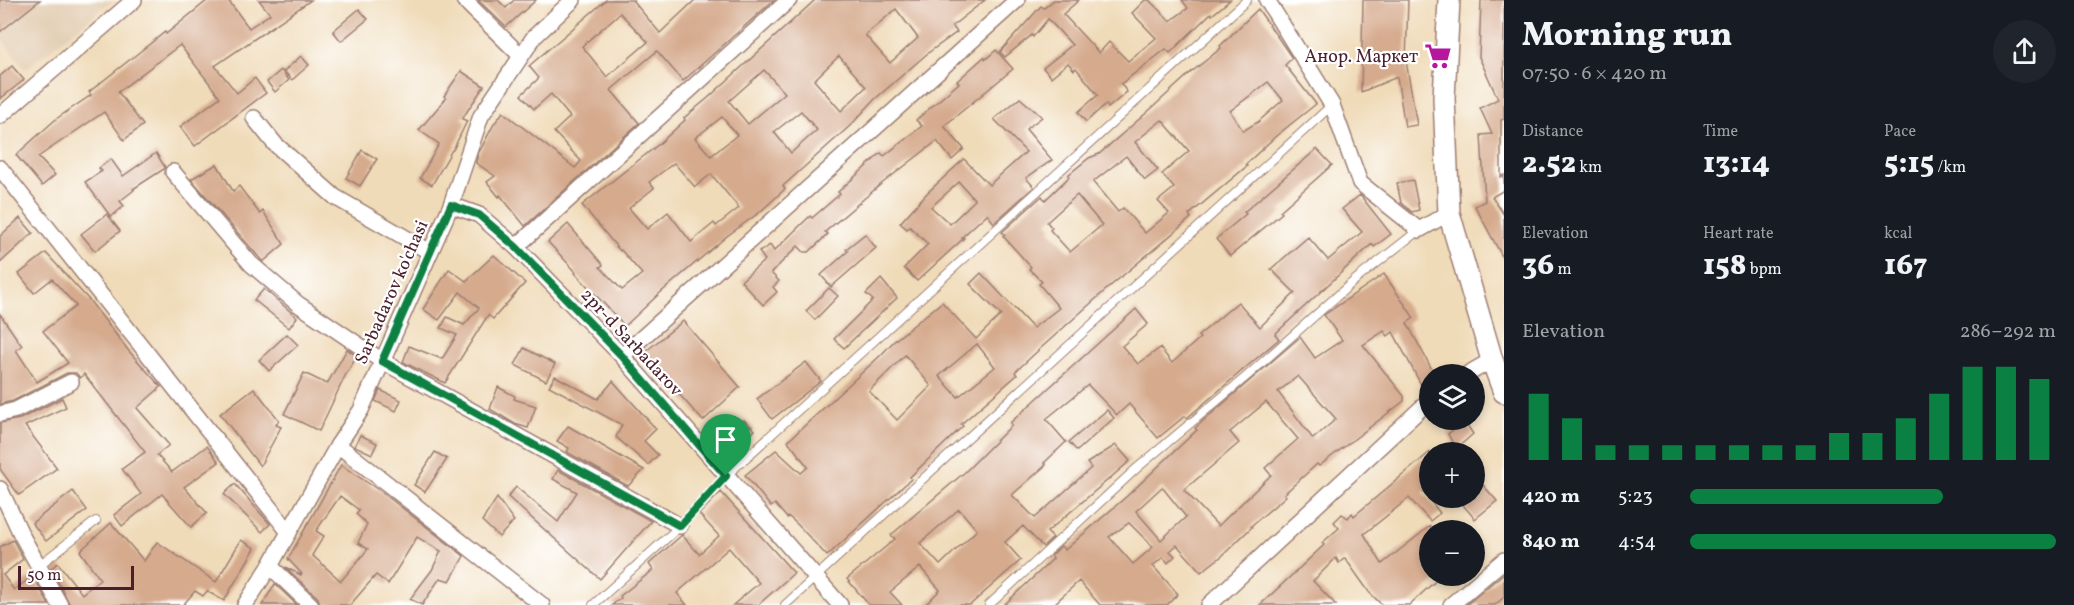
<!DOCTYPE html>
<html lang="en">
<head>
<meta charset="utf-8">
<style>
  :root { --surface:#171b24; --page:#20242c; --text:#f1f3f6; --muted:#9ea1a6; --accent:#0b8043 }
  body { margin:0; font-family:Vollkorn,serif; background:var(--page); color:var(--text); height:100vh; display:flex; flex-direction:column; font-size:22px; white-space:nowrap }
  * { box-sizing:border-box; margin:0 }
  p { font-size:20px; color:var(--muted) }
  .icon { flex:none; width:33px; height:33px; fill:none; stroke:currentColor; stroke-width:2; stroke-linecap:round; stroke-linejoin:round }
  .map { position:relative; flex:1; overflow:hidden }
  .side { display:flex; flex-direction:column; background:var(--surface); width:570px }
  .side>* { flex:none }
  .fabs { position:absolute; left:1419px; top:364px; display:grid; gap:12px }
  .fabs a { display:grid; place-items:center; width:66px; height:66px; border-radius:50%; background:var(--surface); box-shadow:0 3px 9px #0003; font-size:30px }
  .scale { position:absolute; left:18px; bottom:15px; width:116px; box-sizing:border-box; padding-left:6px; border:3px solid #4a1f2b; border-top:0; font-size:16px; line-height:21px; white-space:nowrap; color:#4a1f2b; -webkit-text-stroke:4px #fff; paint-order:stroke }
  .pin { position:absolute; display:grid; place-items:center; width:51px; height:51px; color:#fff; margin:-62px -26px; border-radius:50% 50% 50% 0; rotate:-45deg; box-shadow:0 0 6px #0007 }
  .pin .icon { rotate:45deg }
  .round { display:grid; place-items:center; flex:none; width:63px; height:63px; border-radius:32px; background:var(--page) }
  .summary { display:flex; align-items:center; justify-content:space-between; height:102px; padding:0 18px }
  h1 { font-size:33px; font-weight:800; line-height:45px }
  .figures { display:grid; grid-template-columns:repeat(3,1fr); gap:9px; height:102px; padding:6px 18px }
  .figures div { display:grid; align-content:center }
  .figures b { font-size:30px; font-weight:800 }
  .figures small { font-size:16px; font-weight:400 }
  .figures p { font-size:16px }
  .chart { height:168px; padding:12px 18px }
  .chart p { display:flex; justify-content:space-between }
  .chart svg { width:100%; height:108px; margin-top:6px; stroke:var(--accent); stroke-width:6 }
  ul { padding:0 18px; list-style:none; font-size:20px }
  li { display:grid; grid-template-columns:96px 72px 1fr; align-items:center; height:45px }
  li i { height:15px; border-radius:8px; background:var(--accent) }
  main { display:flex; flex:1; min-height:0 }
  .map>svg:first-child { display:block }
  .built { fill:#e2ccb1 }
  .building { fill:#d5aa8d; fill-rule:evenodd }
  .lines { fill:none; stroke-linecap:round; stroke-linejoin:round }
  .service-casing { stroke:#9d7d72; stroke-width:10 }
  .minor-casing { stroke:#9d7d72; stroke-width:18 }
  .secondary-casing { stroke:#9d7d72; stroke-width:24 }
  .service { stroke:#fff; stroke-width:8 }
  .minor { stroke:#fff; stroke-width:15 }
  .secondary { stroke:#fff; stroke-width:21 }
  .route-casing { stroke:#fff; stroke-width:12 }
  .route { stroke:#0b8043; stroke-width:8 }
  .labels { text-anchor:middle; stroke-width:4.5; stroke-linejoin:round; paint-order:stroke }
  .poi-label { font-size:18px; fill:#4a1f2b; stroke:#fff; text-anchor:end }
  .street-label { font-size:18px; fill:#4a1f2b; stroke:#fff }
</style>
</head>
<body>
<main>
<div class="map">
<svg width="1504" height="605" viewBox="0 0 1504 605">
  <rect width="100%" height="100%" fill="#fff"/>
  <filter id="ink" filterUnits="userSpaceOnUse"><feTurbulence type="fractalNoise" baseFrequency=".0167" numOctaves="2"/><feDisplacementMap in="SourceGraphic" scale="12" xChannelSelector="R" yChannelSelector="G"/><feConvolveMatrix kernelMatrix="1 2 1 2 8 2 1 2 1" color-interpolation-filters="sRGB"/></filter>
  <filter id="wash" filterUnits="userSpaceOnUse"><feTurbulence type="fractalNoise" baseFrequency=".008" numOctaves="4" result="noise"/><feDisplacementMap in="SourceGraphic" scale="24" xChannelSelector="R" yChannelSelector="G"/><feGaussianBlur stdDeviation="1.35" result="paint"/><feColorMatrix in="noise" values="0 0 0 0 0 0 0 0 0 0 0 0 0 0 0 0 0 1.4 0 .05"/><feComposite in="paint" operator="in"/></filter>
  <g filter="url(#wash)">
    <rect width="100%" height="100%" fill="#f0dbb9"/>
    <polygon class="built" points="0,0 113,0 25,69 0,37"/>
    <g id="blocks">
      <g class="building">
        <polygon points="0,0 40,0 0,32"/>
        <polygon points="208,0 228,0 249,28 270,14 259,0 311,0 215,66 237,93 255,78 266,93 195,146 180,127 220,97 180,45 118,92 143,125 124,140 104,112 38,157 55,175 42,186 16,155 56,119 91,95 89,92 137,54 165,32 166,34"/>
        <polygon points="478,0 498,0 506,8 514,0 536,0 506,27"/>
        <path d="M606,0H635L633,1L660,33L695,0H774L683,81L657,51L611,90L639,123L525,226L500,195L499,197L487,182L495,176L476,163L478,154L494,124L503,112L575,168L581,161L554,132L570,117L551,94L534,109L521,95L539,78L529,66ZM620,13L648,42L607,77L582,46Z"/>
        <path d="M815,0H985L952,26L957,32L928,53L875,99L852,124L783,186L785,189L760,212L727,236L659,294L625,326L575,273L576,272L548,242L568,224L603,265L600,267L622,290L642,274L621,250L620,251L582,205L659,144L685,120L684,118L708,98ZM896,9L918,38L890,63L865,35ZM839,56L866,87L841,111L814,80ZM764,70L785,93L748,124L729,101ZM801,111L817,130L791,153L774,132ZM722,117L737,135L711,156L695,138ZM674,163L695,187L711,174L739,208L716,226L714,223L691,242L668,212L647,229L629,208L654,188L649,182Z"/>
        <polygon points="1054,0 1079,0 1063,14 1099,53 1109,42 1128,61 1156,38 1132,13 1145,0 1149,0 1170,21 1188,8 1182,0 1230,0 1212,15 1211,13 1170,53 1166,49 1121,84 1127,92 1108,108 1106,104 1086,122 1078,112 1098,95 1076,68 1074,70 1068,63 1051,77 1043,68 1072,45 1048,19 1033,37 1032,35 1005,57 1000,52 1041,6 1044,8"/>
        <polygon points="1363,0 1408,0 1406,61 1417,125 1405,127 1397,77 1361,92"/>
        <polygon points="1481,0 1504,0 1504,119 1501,120 1501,177 1504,175 1504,190 1492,197 1504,215 1504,260 1475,206 1485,201 1481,135 1492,134 1480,108 1498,99 1479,57"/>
        <polygon points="359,9 368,19 341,41 333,31"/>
        <path d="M1258,9L1292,58L1285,65L1316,104L1276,136L1246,164L1247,166L1189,215L1191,218L1108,288L1042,347L1015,372L1017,375L961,424L963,426L910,477L911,479L827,556L797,524L789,517L787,518L775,504L771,507L745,475L776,450L801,473L808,467L788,441L882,354L894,341L942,302L976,339L1001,315L970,284L981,273L1033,328L1059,308L1039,284L1042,282L1029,269L1031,267L1003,236L1005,235L1002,232L1042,196L1045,200L1069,177L1068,175L1089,158L1099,154L1152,108L1189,74L1221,48L1220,46ZM1268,82L1283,100L1258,122L1243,131L1230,111ZM1162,120L1189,151L1162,174L1174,188L1158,201L1169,213L1145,233L1123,208L1118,212L1093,182L1126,156L1145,180L1158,170L1135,142ZM1077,195L1102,225L1070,252L1050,230L1052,228L1047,222ZM977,344L995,367L958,397L939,376ZM905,355L931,386L897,420L869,391Z"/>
        <polygon points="996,50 1013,69 944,126 964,149 952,160 937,141 880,185 825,232 828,234 809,252 804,252 798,246 771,273 779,281 773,287 777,292 763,305 741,281 765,260 759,252 770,245 774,251 810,216 812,218 840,194 838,192 881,153 884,156 922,126 916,120 959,83 957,81 984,57 986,59"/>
        <polygon points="301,56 309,65 292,80 284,71"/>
        <polygon points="12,66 24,80 0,99 0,76"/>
        <polygon points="281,70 289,80 275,92 267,82"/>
        <polygon points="461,71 484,86 462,119 467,121 453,150 452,150 432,185 420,178 439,144 419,130 446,98 444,96"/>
        <path d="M1020,98L1042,117L1026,129L1052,160L1026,178L1034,187L994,223L987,214L962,237L964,238L917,281L904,268L928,244L910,227L907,229L900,223L927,193L964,159L989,185L1026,152L994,119ZM959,182L975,200L950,224L931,207Z"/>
        <polygon points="1317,149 1332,165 1280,211 1282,213 1230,256 1216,239 1246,214 1244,212"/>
        <polygon points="362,150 377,159 360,186 346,178"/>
        <polygon points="156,153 165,167 164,169 133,189 134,190 120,201 124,206 111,217 85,182 102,171 99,168 111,159 123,176"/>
        <polygon points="217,164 233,191 239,186 260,214 263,211 284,244 263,262 191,179"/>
        <polygon points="1413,180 1419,210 1412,212 1401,203 1397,183"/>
        <path d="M1360,195L1391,234L1374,247L1372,244L1275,334L1279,339L1187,418L1185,416L1158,438L1129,404L1117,415L1088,385L1046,419L1066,442L1044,463L1046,465L1012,495L1035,518L1091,468L1087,463L1116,445L1130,461L1047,532L1053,538L1043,547L1023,526L1005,542L1021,560L970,605H925L940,590L920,567L890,592L902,605H869L847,579L895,539L891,535L965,472L1012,425L1010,423L1136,309L1148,324L1122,346L1138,364L1160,348L1172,363L1200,338L1198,336L1238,302L1260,327L1295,293L1271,269L1308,237L1328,260L1362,232L1342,209ZM959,509L977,530L940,565L920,543Z"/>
        <polygon points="107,214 120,231 95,251 81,234"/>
        <polygon points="20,218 33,233 0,263 0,236"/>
        <polygon points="865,234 876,248 831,287 821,275 848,251 846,249"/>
        <polygon points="46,253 89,300 128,350 161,387 137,408 169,445 157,455 172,472 207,446 219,462 184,487 207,513 191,527 162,494 122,526 114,515 141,494 122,469 145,452 84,374 80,378 76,373 67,373 13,401 0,404 0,314 22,346 16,350 37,382 68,363 43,331 76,306 52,279 34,293 19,274"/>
        <polygon points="494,255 525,283 493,319 488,315 445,383 403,362 409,346 442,359 457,335 441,328 447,317 464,325 479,308 460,292 439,320 423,309 449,269 466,281"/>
        <path d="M1384,274L1414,318L1407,323L1435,375H1430V390L1425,392L1393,332L1388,336L1384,331L1363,345L1404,396V401L1319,466L1317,464L1284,494L1286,496L1251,526L1252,527L1222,556L1201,572L1177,545L1170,551L1175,556L1168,563L1163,557L1153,566L1178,594L1167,605H1100L1079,581L1053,605H1004L1053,559L1051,556L1061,546L1065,550L1127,496L1197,430L1195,428L1300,337L1315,358L1342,340L1324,315ZM1298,376L1336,419L1313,439L1278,392ZM1266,402L1298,439L1265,468L1271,475L1218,526L1184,490L1239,443L1230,432ZM1162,487L1186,517L1161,540L1136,511ZM1129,523L1153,547L1133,564L1109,537Z"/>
        <polygon points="881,279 897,298 844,348 834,339 873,300 866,294"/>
        <polygon points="829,288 838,296 815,320 806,311"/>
        <polygon points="264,289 297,317 289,328 254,300"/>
        <polygon points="683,321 740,387 703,421 678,393 646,351"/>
        <polygon points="287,334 298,345 269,371 259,360"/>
        <polygon points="524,348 555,364 546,381 515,365"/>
        <polygon points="347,349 355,355 354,357 356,358 346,374 319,431 284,414 304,373 327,384"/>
        <polygon points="806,362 821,381 772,419 757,399"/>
        <polygon points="555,376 598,399 613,381 656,429 644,441 658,455 648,465 616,437 622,425 549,386"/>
        <polygon points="498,387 515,396 514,399 536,406 528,428 515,424 490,409"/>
        <polygon points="254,388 279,420 276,425 281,427 260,466 220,414"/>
        <polygon points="380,390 401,400 396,411 375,401"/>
        <polygon points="62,398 66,407 25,426 57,468 19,495 0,469 0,423 20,419"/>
        <polygon points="1107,410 1114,418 1077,451 1069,442"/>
        <polygon points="744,420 755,430 737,448 727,438"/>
        <polygon points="1464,421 1473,434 1456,449 1448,434"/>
        <polygon points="568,426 644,470 628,486 567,452 569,448 557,441"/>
        <polygon points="360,435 377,443 372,454 355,446"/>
        <polygon points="435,452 447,459 425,492 414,485"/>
        <polygon points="1430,452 1430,487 1423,492 1440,513 1430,521 1409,498 1364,534 1382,564 1430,526 1430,576 1441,576 1409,605 1382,605 1369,592 1345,558 1339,563 1336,558 1313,581 1336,605 1260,605 1324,545 1322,543 1339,528 1334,522 1342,514 1348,518 1352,513 1354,516"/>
        <path d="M341,465L383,493L464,556L450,581L440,578L422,605L410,599L432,570L441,551L417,537L388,584L376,575L350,605H320L318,598L285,567L301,575L302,574L288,559ZM340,496L359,510L356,514L367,524L358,543L368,549L341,581L312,555L324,536L316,531Z"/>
        <polygon points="558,470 651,521 600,579 508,497 516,487 558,522 577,492 553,479"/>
        <polygon points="1474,475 1497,501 1475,519 1457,498 1474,498"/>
        <polygon points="235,484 270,524 262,532 224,494"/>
        <polygon points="73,491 87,510 46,541 32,523"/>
        <polygon points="721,492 794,573 758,605 733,605 759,583 729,548 677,593 687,605 612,605 621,598 620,596 653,570 649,564 682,535 699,554 719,536 699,514"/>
        <polygon points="497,498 514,521 499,537 482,521"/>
        <polygon points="111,523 144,561 157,542 216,582 241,540 255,548 224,601 207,591 203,596 195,591 183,605 70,605 51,568 58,563 82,594 100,579 80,551"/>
        <polygon points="13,540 23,559 3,575 14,590 33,576 49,605 0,605 0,547"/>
        <polygon points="1504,573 1504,597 1495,605 1466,605"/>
        <polygon points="275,584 297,605 262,605"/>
      </g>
    </g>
  </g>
  <g filter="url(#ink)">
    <use href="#blocks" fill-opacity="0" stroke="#9d7d72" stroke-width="1.5"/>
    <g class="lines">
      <defs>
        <g id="service">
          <polyline points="38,566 96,521"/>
          <polyline points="593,605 680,526 726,476 1247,0"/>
          <polyline points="785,605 1332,105"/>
          <polyline points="989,605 1137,468 1247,376 1354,281 1419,230"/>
        </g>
        <g id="minor">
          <polyline points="464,0 521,56"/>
          <polyline points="1267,0 1332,105 1360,183 1419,230 1449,213"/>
          <polyline points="0,116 134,0"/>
          <polyline points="254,118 275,144 335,197 430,252"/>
          <polyline points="0,168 289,532"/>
          <polyline points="173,172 251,264 298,304 382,361 680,526"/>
          <polyline points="451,205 479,215 516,247 622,356 840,605"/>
          <polyline points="516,247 789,0"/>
          <polyline points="622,356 1017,0"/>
          <polyline points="1466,375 1492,360"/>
          <polyline points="0,414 16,410 71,382"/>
          <polyline points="338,445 542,605"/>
          <polyline points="0,489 22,536 60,605"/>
          <polyline points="270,566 311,605"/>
          <polyline points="245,605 270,566 338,445 361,410 451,205 481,116 534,37 573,0"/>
          <polyline points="1209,605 1430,400"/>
          <polyline points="1451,605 1504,560"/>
        </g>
        <polyline id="secondary" points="1449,0 1444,98 1449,213 1492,360 1504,392"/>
      </defs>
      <use href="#service" class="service-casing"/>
      <use href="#minor" class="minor-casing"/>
      <use href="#secondary" class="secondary-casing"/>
      <use href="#service" class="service"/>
      <use href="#minor" class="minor"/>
      <use href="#secondary" class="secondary"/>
    </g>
  </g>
  <g class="lines" filter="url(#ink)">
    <defs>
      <polygon id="route" points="451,205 479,215 516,247 622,356 726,476 680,526 382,361"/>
    </defs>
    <use href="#route" class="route-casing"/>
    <use href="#route" class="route"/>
  </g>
  <defs>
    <symbol id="supermarket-bare" viewBox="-9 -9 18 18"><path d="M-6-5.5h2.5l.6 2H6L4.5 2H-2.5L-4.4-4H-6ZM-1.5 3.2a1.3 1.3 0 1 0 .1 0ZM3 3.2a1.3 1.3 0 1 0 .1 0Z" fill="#b5179e" stroke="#fff" stroke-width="2.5" paint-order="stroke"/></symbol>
  </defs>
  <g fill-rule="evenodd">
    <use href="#supermarket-bare" x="1419" y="37" width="38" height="38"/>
  </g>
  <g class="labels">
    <g class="poi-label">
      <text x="1418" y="62">Анор. Маркет</text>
    </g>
    <g class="street-label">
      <text transform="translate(391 292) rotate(-66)" y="6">Sarbadarov ko'chasi</text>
      <text transform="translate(632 342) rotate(47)" y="6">2pr-d Sarbadarov</text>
    </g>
  </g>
</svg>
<div class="fabs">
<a><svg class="icon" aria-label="layers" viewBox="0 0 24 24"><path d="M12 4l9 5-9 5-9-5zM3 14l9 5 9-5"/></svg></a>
<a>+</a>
<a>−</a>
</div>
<div class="scale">50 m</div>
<div class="pin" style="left:726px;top:476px;background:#1e9e55"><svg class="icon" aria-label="arrive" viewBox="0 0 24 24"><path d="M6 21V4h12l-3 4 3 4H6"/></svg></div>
</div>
<section class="side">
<div class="summary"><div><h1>Morning run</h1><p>07:50 · 6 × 420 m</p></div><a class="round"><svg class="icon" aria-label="share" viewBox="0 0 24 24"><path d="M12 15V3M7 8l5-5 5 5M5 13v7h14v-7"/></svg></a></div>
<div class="figures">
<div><p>Distance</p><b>2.52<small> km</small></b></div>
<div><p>Time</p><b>13:14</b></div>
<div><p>Pace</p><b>5:15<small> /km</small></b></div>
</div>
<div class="figures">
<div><p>Elevation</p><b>36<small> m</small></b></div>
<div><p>Heart rate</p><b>158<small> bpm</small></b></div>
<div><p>kcal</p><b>167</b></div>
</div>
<div class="chart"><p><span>Elevation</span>286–292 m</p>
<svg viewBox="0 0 160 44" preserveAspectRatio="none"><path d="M5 44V17M15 44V27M25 44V38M35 44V38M45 44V38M55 44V38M65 44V38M75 44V38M85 44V38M95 44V33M105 44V33M115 44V27M125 44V17M135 44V6M145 44V6M155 44V11"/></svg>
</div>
<ul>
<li><b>420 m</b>5:23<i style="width:69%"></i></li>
<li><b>840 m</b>4:54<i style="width:100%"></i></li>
</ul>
</section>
</main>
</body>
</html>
